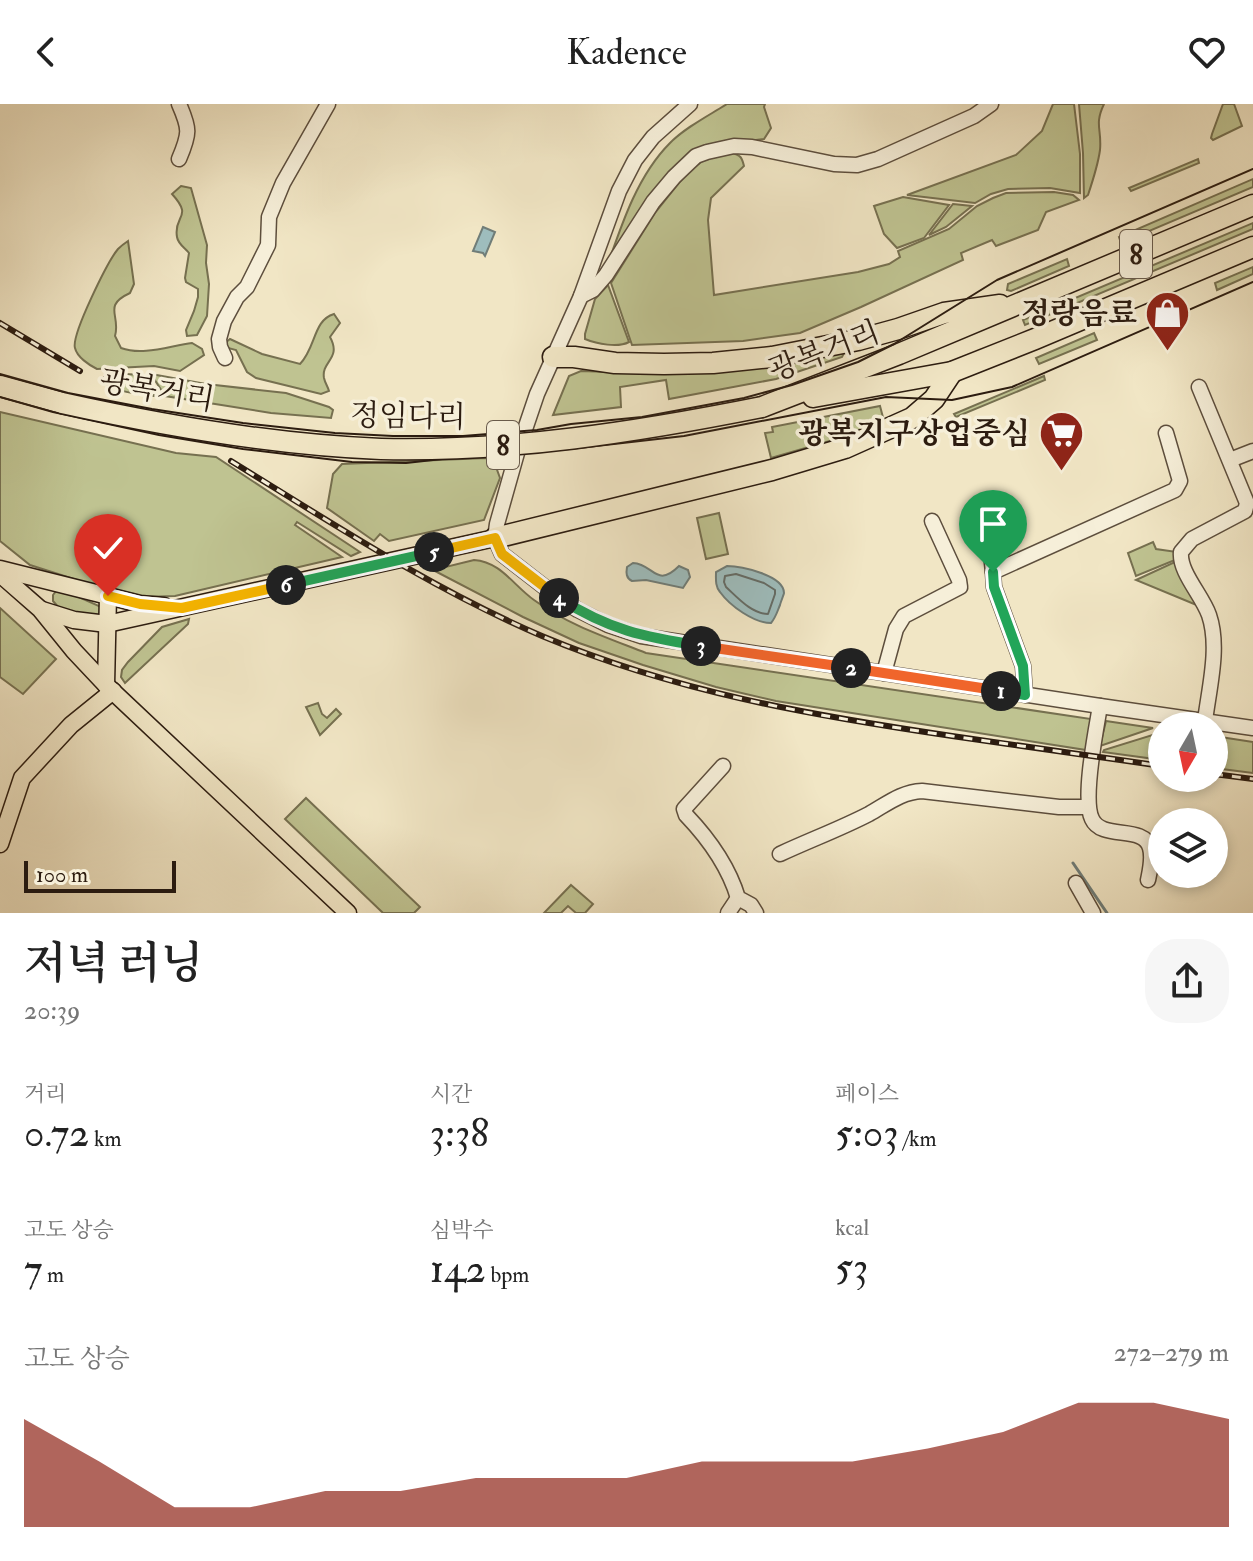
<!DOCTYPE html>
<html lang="ko">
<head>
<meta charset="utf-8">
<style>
  :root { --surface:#fff; --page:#f6f6f6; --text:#222; --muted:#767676; --accent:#8f2418 }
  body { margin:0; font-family:"IM FELL Double Pica","Noto Serif KR",serif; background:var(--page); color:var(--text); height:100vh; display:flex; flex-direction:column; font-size:30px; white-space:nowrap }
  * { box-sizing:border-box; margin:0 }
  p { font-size:26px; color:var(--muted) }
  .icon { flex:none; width:44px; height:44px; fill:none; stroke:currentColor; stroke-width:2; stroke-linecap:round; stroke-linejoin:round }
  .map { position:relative; height:809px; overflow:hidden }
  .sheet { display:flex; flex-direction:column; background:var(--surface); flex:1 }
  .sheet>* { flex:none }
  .needle { width:52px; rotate:189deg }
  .controls { position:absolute; left:1148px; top:608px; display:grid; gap:16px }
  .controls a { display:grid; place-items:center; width:80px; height:80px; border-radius:50%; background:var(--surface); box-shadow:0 4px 12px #0003; font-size:40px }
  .scale { position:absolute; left:24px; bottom:20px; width:152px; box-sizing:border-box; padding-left:8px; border:4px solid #2c1c10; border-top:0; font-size:22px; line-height:28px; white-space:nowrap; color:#2c1c10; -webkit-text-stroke:6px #f6efd9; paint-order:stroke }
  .pin { position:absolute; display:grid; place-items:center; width:68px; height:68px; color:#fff; margin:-82px -34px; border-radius:50% 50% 50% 0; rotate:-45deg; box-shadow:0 0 8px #0007 }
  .pin .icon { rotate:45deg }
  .km { position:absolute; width:40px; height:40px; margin:-20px; border-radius:50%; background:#222; color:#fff; font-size:22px; line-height:40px; text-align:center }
  .round { display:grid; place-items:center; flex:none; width:84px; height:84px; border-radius:32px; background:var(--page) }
  .overview { display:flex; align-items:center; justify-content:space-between; height:136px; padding:0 24px }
  h1 { font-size:44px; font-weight:600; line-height:60px }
  .figures { display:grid; grid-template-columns:repeat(3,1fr); gap:12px; height:136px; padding:8px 24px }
  .figures div { display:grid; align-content:center }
  .figures b { font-size:40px; font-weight:600 }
  .figures small { font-size:22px; font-weight:400 }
  .figures p { font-size:22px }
  .chart { height:224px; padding:16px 24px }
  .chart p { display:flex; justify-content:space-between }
  .chart svg { width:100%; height:144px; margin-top:8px; fill:var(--accent); opacity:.7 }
  header { display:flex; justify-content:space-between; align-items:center; height:104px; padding:0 24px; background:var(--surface); font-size:36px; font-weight:600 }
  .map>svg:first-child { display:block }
  .green { fill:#bfc391; stroke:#767050; stroke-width:2 }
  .water { fill:#9ebdbd; stroke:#707d78; stroke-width:2 }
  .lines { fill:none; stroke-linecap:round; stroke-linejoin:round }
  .shore { stroke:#656c66; stroke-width:2 }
  .stream { stroke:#707d78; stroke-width:3 }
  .minor-casing { stroke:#5d4e3d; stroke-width:17 }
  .major-casing { stroke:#2c1c10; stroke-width:19 }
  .highway-casing { stroke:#2c1c10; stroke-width:23 }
  .minor { stroke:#f6efd9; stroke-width:14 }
  .major { stroke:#f1e6c5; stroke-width:16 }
  .highway { stroke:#f1e6c5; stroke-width:20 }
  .tram { stroke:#2c1c10; stroke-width:2 }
  .rail-casing { stroke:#2c1c10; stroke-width:6 }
  .rail { stroke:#f6efd9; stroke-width:3; stroke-dasharray:9; stroke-linecap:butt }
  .highway-bridge-casing { stroke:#2c1c10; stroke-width:23; stroke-linecap:butt }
  .highway-bridge { stroke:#f1e6c5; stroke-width:20 }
  .split-1-casing { stroke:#fff; stroke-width:16 }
  .split-2-casing { stroke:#fff; stroke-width:16 }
  .split-3-casing { stroke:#fff; stroke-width:16 }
  .split-4-casing { stroke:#fff; stroke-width:16 }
  .split-5-casing { stroke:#fff; stroke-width:16 }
  .split-6-casing { stroke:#fff; stroke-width:16 }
  .split-7-casing { stroke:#fff; stroke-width:16 }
  .split-1 { stroke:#22a559; stroke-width:10 }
  .split-2 { stroke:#f0652b; stroke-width:10 }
  .split-3 { stroke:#f0652b; stroke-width:10 }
  .split-4 { stroke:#22a559; stroke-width:10 }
  .split-5 { stroke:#f5b400; stroke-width:10 }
  .split-6 { stroke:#22a559; stroke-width:10 }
  .split-7 { stroke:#f5b400; stroke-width:10 }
  .labels { text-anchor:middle; stroke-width:7; stroke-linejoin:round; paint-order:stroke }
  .shield { fill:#f6efd9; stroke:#695b4c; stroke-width:2 }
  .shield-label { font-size:28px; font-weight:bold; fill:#2c1c10 }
  .poi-label { font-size:30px; font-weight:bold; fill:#2c1c10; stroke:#f6efd9; text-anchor:end }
  .street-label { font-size:30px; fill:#2c1c10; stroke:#f6efd9 }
</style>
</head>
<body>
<header><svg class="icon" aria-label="back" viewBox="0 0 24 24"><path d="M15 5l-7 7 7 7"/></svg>Kadence<svg class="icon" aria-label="heart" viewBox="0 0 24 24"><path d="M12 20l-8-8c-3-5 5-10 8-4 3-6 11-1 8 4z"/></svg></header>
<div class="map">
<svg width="1253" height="809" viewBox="0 0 1253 809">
  <rect width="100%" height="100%" fill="#f1e6c5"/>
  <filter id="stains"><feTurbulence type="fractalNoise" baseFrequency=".0025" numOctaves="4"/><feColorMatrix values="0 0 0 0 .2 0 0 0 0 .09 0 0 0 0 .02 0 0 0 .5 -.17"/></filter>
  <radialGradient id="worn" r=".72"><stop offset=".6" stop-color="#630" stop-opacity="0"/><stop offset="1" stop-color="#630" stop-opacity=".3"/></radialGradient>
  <g class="green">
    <path d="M727,0H765L764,3L771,24L764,35L716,41L698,46L608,160C622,119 638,71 670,39C686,23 708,12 727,0Z"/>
    <polygon points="1053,0 1074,0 1080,50 1080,89 1050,84 1008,85 991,90 975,99 907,91 1016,51 1042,27"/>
    <path d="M1079,0H1104C1094,21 1102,25 1100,46C1098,61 1093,76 1088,91L1084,94L1083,49Z"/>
    <polygon points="1223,0 1234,0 1242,22 1213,36 1211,34 1212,30"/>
    <path d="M732,49C741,51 742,54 744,62L711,94L708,116L714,191L858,168L889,160L900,153L898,147L949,125L977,102L993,94L1006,89L1054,88L1073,91L1079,96L1046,108L1038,126L996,142L992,136L961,149L963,156L861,203L800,229L743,237L632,241L611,179L655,109L687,69L705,55Z"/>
    <polygon points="1198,55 1199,59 1131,87 1129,84"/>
    <polygon points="1253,75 1253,83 1121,139 1119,133"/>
    <path d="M181,82L191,84L207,141L206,159L209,180L207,212L197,231L187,232L186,226L194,207L198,193V185L186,178L185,174L189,149C185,144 178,140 177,133C173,111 194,114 172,90Z"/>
    <polygon points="903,93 949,101 924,134 897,144 884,130 874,102"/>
    <polygon points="953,100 972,102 946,123 929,131"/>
    <polygon points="1253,119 1253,125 1025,221 1023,216"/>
    <path d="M128,137L134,180L130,189C102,202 121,211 115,232L121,244C143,252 169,242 192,239L202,245L204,251L180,267L154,262L97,265C89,261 77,253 75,244C71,231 108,157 118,145C120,143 125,139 128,137Z"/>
    <polygon points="1067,155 1069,162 1011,187 1007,186 1008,180"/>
    <polygon points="1253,163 1253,170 1217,186 1215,179"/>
    <path d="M608,181L629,238C618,244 597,240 585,235V230L595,195Z"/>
    <path d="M334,210L340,219L330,233C342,255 321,257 324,274C325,279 328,283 329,287L321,290L256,274L247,268L236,246L228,244L225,239L230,235L262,250L300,260C316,244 313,216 334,210Z"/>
    <polygon points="1094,229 1097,236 1039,260 1036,254"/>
    <polygon points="845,247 842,253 776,275 669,295 666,276 620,283 621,303 553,311 569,272 581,267 666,270 748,265"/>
    <path d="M124,270L145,271L155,285L154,292C135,290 117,288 101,277L104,273Z"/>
    <polygon points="151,270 206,280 286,289 329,303 333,306 331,314 271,309 165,292"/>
    <polygon points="1044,272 1045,276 956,313 954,310"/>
    <polygon points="880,302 885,321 771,354 765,329 773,328 772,323"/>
    <polygon points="0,308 176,349 216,353 360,448 351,452 297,418 295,421 342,453 175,492 142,493 105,485 30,461 0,437"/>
    <polygon points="487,354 496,363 500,374 484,416 389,437 380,430 374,437 327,404 333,370 342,360"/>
    <polygon points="719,409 728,450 706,455 697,414"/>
    <polygon points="1153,438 1156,445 1177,448 1175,456 1136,472 1128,449"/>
    <path d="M474,456C501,458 513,481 534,496C568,521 608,534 646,549L1091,615L1086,646L776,597L716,583L643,561L579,539L523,513L433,466Z"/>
    <polygon points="1177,457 1199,502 1136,476"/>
    <polygon points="57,486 63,486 99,502 102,506 101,510 98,513 60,505 53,497 53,491"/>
    <polygon points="0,504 56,555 23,590 0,573"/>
    <polygon points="189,515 188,520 125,579 121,573 122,566 128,558 162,523"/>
    <polygon points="318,599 322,610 327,614 336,605 341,610 320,631 306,603"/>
    <polygon points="1106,617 1153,624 1100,642"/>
    <polygon points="1162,628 1162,656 1103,648 1104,646"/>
    <polygon points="1214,632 1253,638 1253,669 1214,664"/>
    <polygon points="306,694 420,803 414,809 383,809 285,715"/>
    <polygon points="571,781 593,800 585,809 576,809 568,802 561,809 544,809"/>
  </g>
  <g class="water">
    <polygon points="483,123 495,128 485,152 483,149 473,147"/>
    <path d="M633,459C654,460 656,485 679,462L688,466L690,473L683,484L646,476L632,477C626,474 626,469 627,463Z"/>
    <path d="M727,462C740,462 784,471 784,489C784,490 780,500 780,501C777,508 776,513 771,519C754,519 730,502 720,488C715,482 716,475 716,468Z"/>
  </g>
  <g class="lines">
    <path class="shore" d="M736,470L764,479L775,486V490L768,510C752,510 738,494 726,483L724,478L725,472Z"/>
    <polyline class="stream" points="1073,759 1107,809"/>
    <defs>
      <g id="minor">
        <path d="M179,0C190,25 190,29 179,55"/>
        <polyline points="690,0 653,33 635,56 619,87 581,192 537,290 517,349 497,420 495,434 502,450 556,492 578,506 608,521 641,532 1100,602 1253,624"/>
        <polyline points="581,192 593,186 606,171 653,98 674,73 696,52 707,48 734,42 752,43 834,60 857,61 878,55 974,12 991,0"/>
        <polyline points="225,254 220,243 219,235 224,217 237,193 247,183 268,141 269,113 283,79 328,0"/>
        <path d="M1199,283L1247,399L1245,407L1192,435L1181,448C1179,468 1202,491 1209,511C1220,543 1209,584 1205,617"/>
        <polyline points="1230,356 1253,347"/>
        <polyline points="993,468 986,405 1000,399"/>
        <polyline points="884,569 896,525 904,512 960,483 959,476 932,417"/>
        <polyline points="1025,591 1023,562 994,483 993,468 1175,386 1180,377 1166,329"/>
        <path d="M1100,602C1096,626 1082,695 1092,715C1102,737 1144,720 1150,744C1153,754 1150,766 1148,776"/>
        <path d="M723,662L684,705L686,711C708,734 729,764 738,794L751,801L756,809"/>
        <path d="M780,750C810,736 840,725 869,710C887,700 901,688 922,687L1059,703H1088"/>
        <polyline points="1076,779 1093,809"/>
        <polyline points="728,809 738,794"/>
      </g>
      <g id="major">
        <polyline points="0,465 140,500 164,502"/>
        <polyline points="0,470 40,505 74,547 106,581 348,809"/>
        <polyline points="42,506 74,516 107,520 495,434"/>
        <polyline points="106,581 108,492"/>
        <polyline points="0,740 22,674 71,621 113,587"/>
      </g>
      <g id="highway">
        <polyline points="553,253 574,253 615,259 664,260 713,259 772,253 858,236 898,225 944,209 1000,201"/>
        <polyline points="0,282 62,299"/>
        <polyline points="813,293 952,268 1035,235 1253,143"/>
        <polyline points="762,303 899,250 1253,101"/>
        <polyline points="495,434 772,366 845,344 912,314 934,295 952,268"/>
      </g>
    </defs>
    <use href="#minor" class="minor-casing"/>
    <use href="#major" class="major-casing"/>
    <use href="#highway" class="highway-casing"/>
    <use href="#minor" class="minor"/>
    <use href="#major" class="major"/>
    <use href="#highway" class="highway"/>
    <g class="tram">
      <polyline points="0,270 68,289 152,305 243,319 335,329 393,332 463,332 537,326 571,320 642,313 744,294 792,281 858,258 894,240 997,176 1253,65"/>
      <polyline points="0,293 53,308 159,331 243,345 352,358 406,359 469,352 570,345 684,332 886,293 952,296 1012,283 1253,178"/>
    </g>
    <defs>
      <g id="rail">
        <polyline points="0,219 80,267"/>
        <path d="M231,357C332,419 432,485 542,532C676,588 809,611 952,632C1022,642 1092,652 1162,662"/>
        <polyline points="1214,670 1253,675"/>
      </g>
    </defs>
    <use href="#rail" class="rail-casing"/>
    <use href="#rail" class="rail"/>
    <defs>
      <path id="highway-bridge" d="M62,299C166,322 274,341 381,345C509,348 637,328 762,303"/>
    </defs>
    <use href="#highway-bridge" class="highway-bridge-casing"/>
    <use href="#highway-bridge" class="highway-bridge"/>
  </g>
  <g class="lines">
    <defs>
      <polyline id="split-1" points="993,468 994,483 1023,562 1025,591 1001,587"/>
      <polyline id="split-2" points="851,564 1001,587"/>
      <polyline id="split-3" points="701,542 851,564"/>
      <path id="split-4" d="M559,494C609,526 644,533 701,542"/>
      <polyline id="split-5" points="434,448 495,434 502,450 559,494"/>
      <polyline id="split-6" points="286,481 434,448"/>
      <polyline id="split-7" points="108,492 140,500 182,504 286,481"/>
    </defs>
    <use href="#split-1" class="split-1-casing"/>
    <use href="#split-2" class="split-2-casing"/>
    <use href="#split-3" class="split-3-casing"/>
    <use href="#split-4" class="split-4-casing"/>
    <use href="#split-5" class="split-5-casing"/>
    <use href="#split-6" class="split-6-casing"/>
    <use href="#split-7" class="split-7-casing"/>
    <use href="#split-1" class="split-1"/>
    <use href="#split-2" class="split-2"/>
    <use href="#split-3" class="split-3"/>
    <use href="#split-4" class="split-4"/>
    <use href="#split-5" class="split-5"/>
    <use href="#split-6" class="split-6"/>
    <use href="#split-7" class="split-7"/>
  </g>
  <defs>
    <symbol id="shop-pin" viewBox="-11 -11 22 30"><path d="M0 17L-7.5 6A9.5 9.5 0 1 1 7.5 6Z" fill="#8f2418" stroke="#f6efd9"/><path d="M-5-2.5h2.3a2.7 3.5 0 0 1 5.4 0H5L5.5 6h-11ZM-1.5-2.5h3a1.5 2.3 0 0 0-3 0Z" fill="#fff"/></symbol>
    <symbol id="supermarket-pin" viewBox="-11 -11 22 30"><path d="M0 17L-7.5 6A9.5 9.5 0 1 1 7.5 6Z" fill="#8f2418" stroke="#f6efd9"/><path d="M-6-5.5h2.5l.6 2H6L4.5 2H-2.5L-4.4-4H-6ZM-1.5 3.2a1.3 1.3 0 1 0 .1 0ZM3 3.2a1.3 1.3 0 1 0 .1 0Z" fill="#fff"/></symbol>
  </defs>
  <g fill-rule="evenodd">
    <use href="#shop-pin" x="1142" y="184" width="51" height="69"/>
    <use href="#supermarket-pin" x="1036" y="304" width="51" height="69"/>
  </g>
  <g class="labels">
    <g class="shield">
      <rect x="1120" y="126" width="32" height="48" rx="6"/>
      <rect x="487" y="317" width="32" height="48" rx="6"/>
    </g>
    <g class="shield-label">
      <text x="1136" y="160">8</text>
      <text x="503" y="351">8</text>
    </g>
    <g class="poi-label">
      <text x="1137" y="219">정랑음료</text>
      <text x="1030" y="339">광복지구상업중심</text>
    </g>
    <g class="street-label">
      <text transform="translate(824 247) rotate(-21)" y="10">광복거리</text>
      <text transform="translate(157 286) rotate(10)" y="10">광복거리</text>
      <text transform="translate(408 312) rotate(1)" y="10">정임다리</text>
    </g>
  </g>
  <rect width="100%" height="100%" filter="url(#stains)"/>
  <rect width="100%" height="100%" fill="url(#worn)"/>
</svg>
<div class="controls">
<a><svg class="needle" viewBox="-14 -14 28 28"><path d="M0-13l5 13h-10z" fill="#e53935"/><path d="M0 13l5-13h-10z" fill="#767676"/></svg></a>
<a><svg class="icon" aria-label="layers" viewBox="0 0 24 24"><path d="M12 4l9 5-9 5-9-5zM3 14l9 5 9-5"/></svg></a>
</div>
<div class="scale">100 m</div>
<div class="pin" style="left:993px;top:468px;background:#1e9e55"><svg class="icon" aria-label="arrive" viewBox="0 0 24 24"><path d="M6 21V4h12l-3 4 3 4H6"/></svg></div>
<div class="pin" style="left:108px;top:492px;background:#d93025"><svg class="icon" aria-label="check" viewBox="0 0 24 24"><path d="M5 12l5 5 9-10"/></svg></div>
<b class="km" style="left:1001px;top:587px">1</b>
<b class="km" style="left:851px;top:564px">2</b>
<b class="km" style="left:701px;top:542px">3</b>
<b class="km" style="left:559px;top:494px">4</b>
<b class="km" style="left:434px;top:448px">5</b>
<b class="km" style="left:286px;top:481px">6</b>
</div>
<section class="sheet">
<div class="overview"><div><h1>저녁 러닝</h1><p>20:39</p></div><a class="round"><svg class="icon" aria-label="share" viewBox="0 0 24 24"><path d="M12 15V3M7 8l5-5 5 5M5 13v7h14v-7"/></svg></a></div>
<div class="figures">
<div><p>거리</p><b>0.72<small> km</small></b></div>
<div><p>시간</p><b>3:38</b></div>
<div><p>페이스</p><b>5:03<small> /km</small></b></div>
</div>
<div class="figures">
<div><p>고도 상승</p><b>7<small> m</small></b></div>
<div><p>심박수</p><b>142<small> bpm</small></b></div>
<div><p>kcal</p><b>53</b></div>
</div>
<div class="chart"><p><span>고도 상승</span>272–279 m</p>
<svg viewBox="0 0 160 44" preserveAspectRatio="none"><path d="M0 44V11L10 24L20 38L30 38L40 33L50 33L60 29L70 29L80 29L90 24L100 24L110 24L120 20L130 15L140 6L150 6L160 11V44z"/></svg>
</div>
</section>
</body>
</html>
